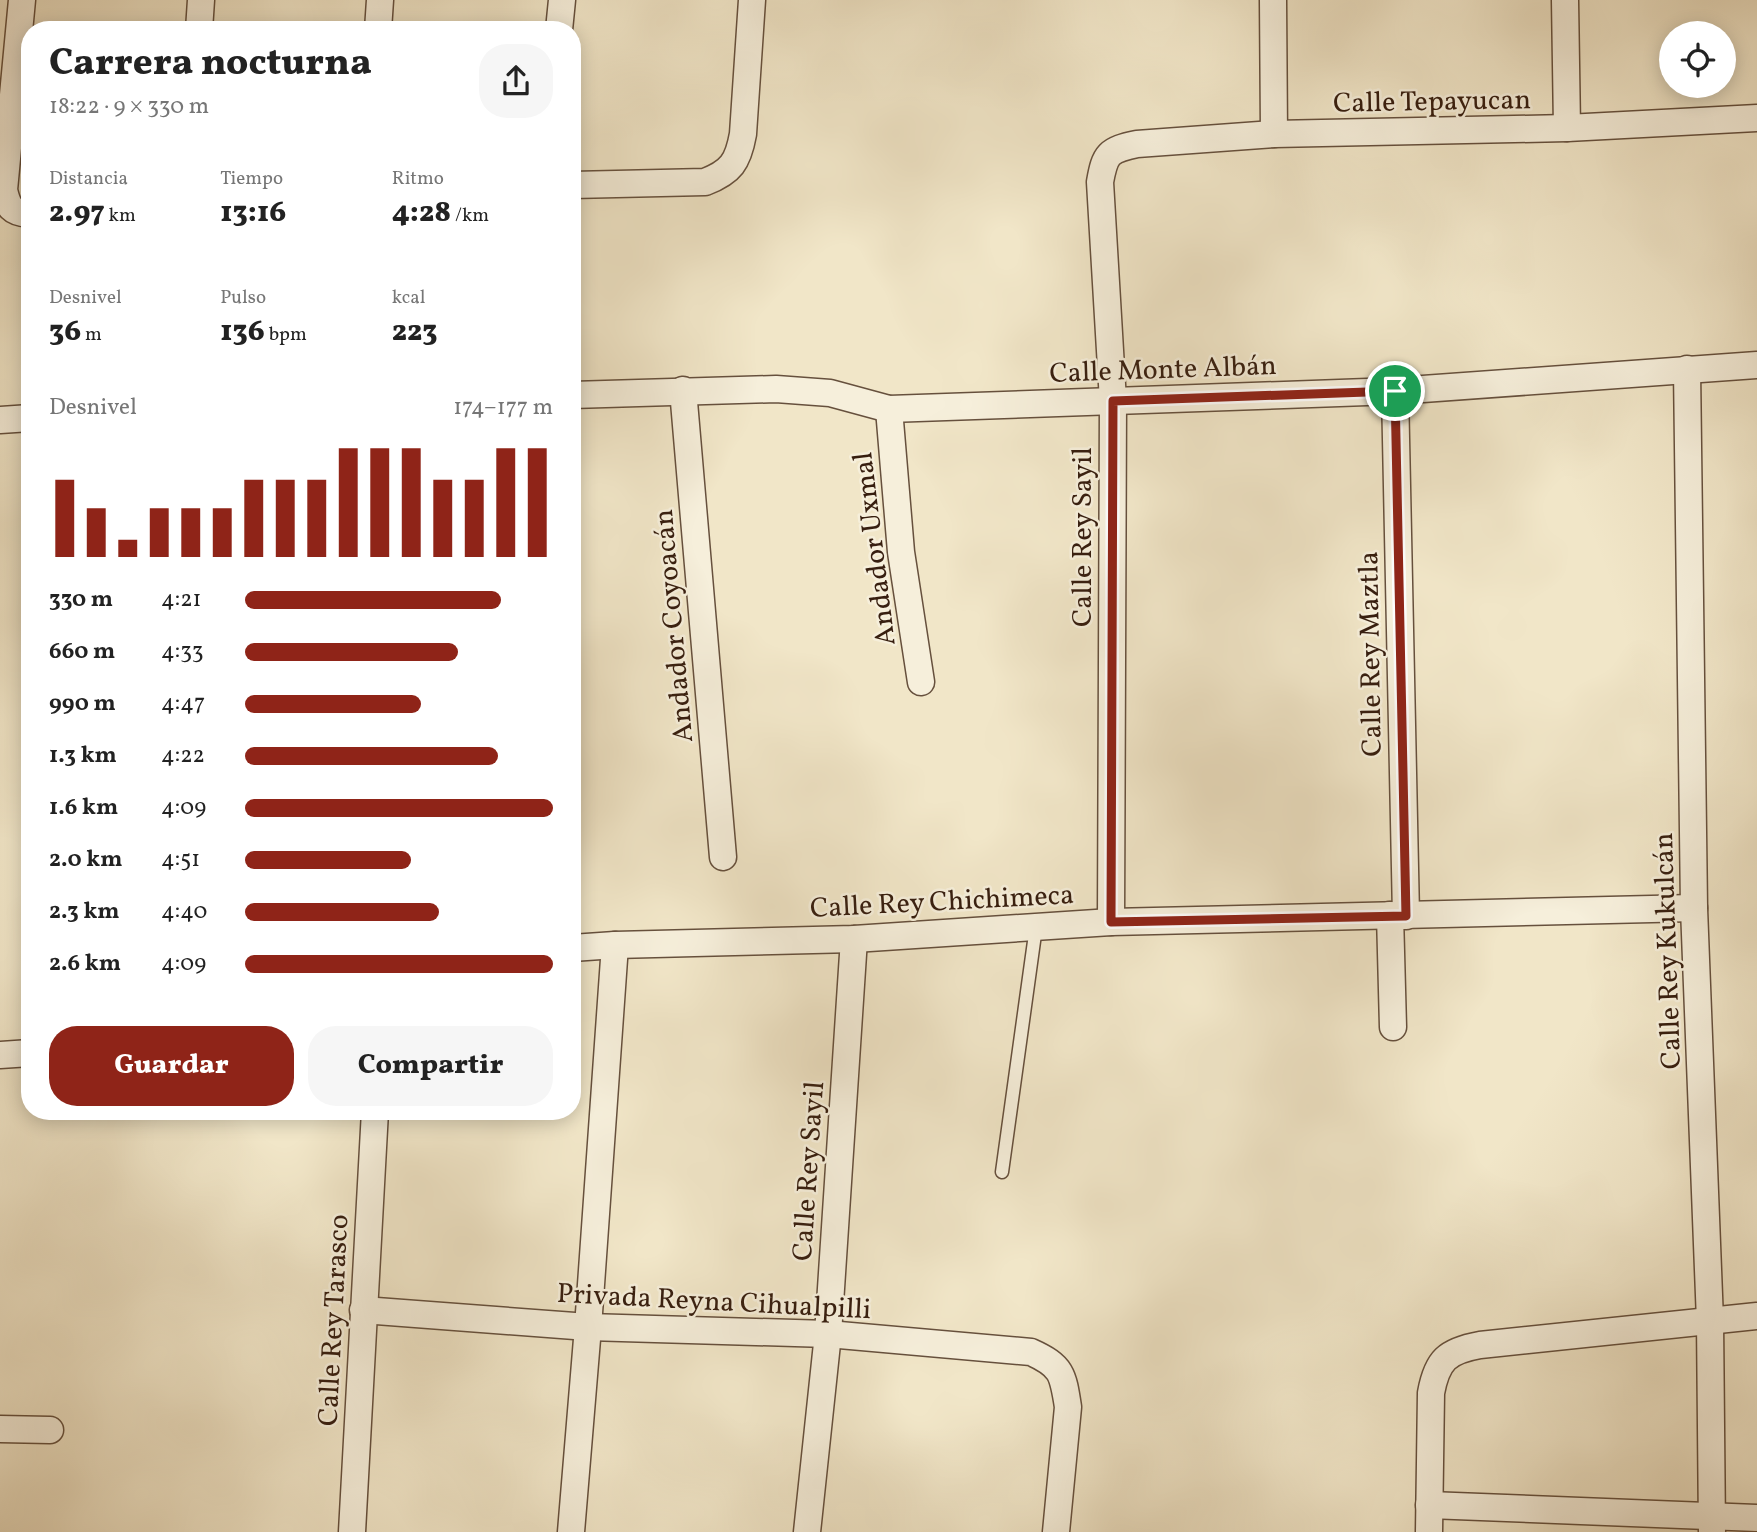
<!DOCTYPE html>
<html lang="es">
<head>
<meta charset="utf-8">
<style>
  :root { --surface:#fff; --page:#f6f6f6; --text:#222; --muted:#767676; --accent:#8f2418 }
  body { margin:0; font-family:Vollkorn,serif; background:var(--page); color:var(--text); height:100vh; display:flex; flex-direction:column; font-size:26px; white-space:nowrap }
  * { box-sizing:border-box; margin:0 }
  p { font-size:23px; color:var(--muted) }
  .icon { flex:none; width:38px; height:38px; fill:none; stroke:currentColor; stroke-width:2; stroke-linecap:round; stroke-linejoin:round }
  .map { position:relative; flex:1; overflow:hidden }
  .sheet { position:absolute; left:21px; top:21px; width:560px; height:1099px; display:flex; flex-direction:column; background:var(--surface); border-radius:28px; box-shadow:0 4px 18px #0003 }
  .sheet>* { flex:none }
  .tools { position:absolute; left:1659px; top:21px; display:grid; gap:14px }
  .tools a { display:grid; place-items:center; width:77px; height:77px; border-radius:50%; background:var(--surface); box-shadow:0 4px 18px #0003; font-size:35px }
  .pin { position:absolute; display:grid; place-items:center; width:60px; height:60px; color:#fff; margin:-30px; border:4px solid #fff; border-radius:50%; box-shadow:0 2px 7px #0007 }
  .round { display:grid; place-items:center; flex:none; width:74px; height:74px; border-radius:28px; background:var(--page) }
  .head { display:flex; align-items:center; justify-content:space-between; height:119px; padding:0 28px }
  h1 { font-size:38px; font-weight:800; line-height:52px }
  .metrics { display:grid; grid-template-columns:repeat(3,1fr); gap:10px; height:119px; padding:7px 28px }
  .metrics div { display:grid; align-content:center }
  .metrics b { font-size:30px; font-weight:800 }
  .metrics small { font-size:19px; font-weight:400 }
  .metrics p { font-size:19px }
  .chart { height:196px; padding:14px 28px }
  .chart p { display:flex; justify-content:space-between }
  .chart svg { width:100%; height:126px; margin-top:7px; stroke:var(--accent); stroke-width:6 }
  .cta { display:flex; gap:14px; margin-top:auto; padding:14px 28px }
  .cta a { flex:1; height:80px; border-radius:28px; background:var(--accent); color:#fff; font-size:28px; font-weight:800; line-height:80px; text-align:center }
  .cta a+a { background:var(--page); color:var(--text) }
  ul { padding:0 28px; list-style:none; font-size:23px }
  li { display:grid; grid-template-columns:112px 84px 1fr; align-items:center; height:52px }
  li i { height:18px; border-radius:9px; background:var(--accent) }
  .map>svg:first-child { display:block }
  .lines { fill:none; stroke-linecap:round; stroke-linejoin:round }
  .service-casing { stroke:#66503d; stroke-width:15 }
  .minor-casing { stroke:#66503d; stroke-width:29 }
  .service { stroke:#f6efdb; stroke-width:12 }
  .minor { stroke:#f6efdb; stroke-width:26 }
  .route-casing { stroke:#fff; stroke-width:14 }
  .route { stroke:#8f2418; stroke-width:9 }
  .labels { text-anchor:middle; stroke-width:5; stroke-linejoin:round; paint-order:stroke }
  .street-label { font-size:28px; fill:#371e0f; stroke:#f6efdb }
</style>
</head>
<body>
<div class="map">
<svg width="1757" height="1532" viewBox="0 0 1757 1532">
  <rect width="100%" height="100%" fill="#f1e6c8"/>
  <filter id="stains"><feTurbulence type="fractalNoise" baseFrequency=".00286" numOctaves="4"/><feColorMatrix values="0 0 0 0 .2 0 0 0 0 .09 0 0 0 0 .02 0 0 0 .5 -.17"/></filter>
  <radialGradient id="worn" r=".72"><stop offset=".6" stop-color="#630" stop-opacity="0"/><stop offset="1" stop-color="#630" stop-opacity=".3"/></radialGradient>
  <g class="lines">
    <defs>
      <polyline id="service" points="1002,1172 1036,927"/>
      <g id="minor">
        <path d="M22,0L4,190C8,207 11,213 30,214"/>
        <polyline points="1273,0 1274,134"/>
        <polyline points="1565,0 1567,128"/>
        <polyline points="199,30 201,0"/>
        <polyline points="378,30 380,0"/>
        <polyline points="559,30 562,0"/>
        <path d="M572,185L705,182C731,172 738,162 743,134L752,0"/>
        <polyline points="1687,369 1694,908 1710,1321 1712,1532"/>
        <polyline points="683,390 723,857"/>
        <polyline points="1395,391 1406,916"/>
        <polyline points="572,395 776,389 830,393 889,409 1395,391 1757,365"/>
        <polyline points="889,409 901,552 921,682"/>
        <polyline points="0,420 30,418"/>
        <polyline points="1390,915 1393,1027"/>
        <path d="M1111,922L1113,401L1100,182C1105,154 1108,150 1137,144L1274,134L1567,128L1757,118"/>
        <polyline points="572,948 615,945 854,939 1111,922 1694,908"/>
        <polyline points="0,1055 30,1053"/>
        <path d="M363,1310L588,1327L828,1334L1031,1352C1062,1366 1063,1374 1068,1407L1056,1532"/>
        <polyline points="0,1429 50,1430"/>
        <polyline points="1429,1505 1757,1518"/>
        <polyline points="352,1532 375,1111"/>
        <polyline points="571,1532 588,1327 615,945"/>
        <polyline points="807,1532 828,1334 854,939"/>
        <path d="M1429,1532L1431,1393C1437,1360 1447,1351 1480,1345L1757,1316"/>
      </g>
    </defs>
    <use href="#service" class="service-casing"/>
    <use href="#minor" class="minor-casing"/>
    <use href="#service" class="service"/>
    <use href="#minor" class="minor"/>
  </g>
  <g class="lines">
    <defs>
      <polygon id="route" points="1395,391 1406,916 1111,922 1113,401"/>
    </defs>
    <use href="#route" class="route-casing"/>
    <use href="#route" class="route"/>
  </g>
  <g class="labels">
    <g class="street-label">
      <text transform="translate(1432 100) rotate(-1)" y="10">Calle Tepayucan</text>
      <text transform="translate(1163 368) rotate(-2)" y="10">Calle Monte Albán</text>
      <text transform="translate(1081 537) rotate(-90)" y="10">Calle Rey Sayil</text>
      <text transform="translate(873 549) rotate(-97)" y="10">Andador Uxmal</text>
      <text transform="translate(672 626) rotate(-95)" y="10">Andador Coyoacán</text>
      <text transform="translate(1369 654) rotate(-91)" y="10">Calle Rey Maztla</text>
      <text transform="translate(942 900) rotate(-3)" y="10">Calle Rey Chichimeca</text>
      <text transform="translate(1666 951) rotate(-92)" y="10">Calle Rey Kukulcán</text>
      <text transform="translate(807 1171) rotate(-86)" y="10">Calle Rey Sayil</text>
      <text transform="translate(714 1300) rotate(3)" y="10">Privada Reyna Cihualpilli</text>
      <text transform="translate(332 1320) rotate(-87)" y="10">Calle Rey Tarasco</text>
    </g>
  </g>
  <rect width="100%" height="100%" filter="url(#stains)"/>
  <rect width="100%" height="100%" fill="url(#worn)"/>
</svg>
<div class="tools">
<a><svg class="icon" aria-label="locate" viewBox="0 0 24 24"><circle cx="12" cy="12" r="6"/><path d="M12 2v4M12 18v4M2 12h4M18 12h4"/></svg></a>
</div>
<div class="pin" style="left:1395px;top:391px;background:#1e9e55"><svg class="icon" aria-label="arrive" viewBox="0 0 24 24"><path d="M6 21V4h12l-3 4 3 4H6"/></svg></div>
<section class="sheet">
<div class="head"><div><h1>Carrera nocturna</h1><p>18:22 · 9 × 330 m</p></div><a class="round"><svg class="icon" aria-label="share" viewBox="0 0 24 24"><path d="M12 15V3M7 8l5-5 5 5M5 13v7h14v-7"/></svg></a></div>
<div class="metrics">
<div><p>Distancia</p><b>2.97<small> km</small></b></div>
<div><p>Tiempo</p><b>13:16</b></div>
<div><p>Ritmo</p><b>4:28<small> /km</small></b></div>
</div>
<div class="metrics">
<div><p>Desnivel</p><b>36<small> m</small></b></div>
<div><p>Pulso</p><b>136<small> bpm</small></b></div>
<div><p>kcal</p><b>223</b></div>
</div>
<div class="chart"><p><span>Desnivel</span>174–177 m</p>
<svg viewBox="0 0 160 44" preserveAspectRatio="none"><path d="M5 44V17M15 44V27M25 44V38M35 44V27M45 44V27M55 44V27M65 44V17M75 44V17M85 44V17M95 44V6M105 44V6M115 44V6M125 44V17M135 44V17M145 44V6M155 44V6"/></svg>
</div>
<ul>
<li><b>330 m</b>4:21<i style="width:83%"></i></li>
<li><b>660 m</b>4:33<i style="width:69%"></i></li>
<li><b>990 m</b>4:47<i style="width:57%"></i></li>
<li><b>1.3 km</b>4:22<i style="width:82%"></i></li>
<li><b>1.6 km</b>4:09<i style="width:100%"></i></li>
<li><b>2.0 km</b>4:51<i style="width:54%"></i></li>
<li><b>2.3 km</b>4:40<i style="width:63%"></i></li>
<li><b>2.6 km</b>4:09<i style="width:100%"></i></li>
</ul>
<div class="cta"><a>Guardar</a><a>Compartir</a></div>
</section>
</div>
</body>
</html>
